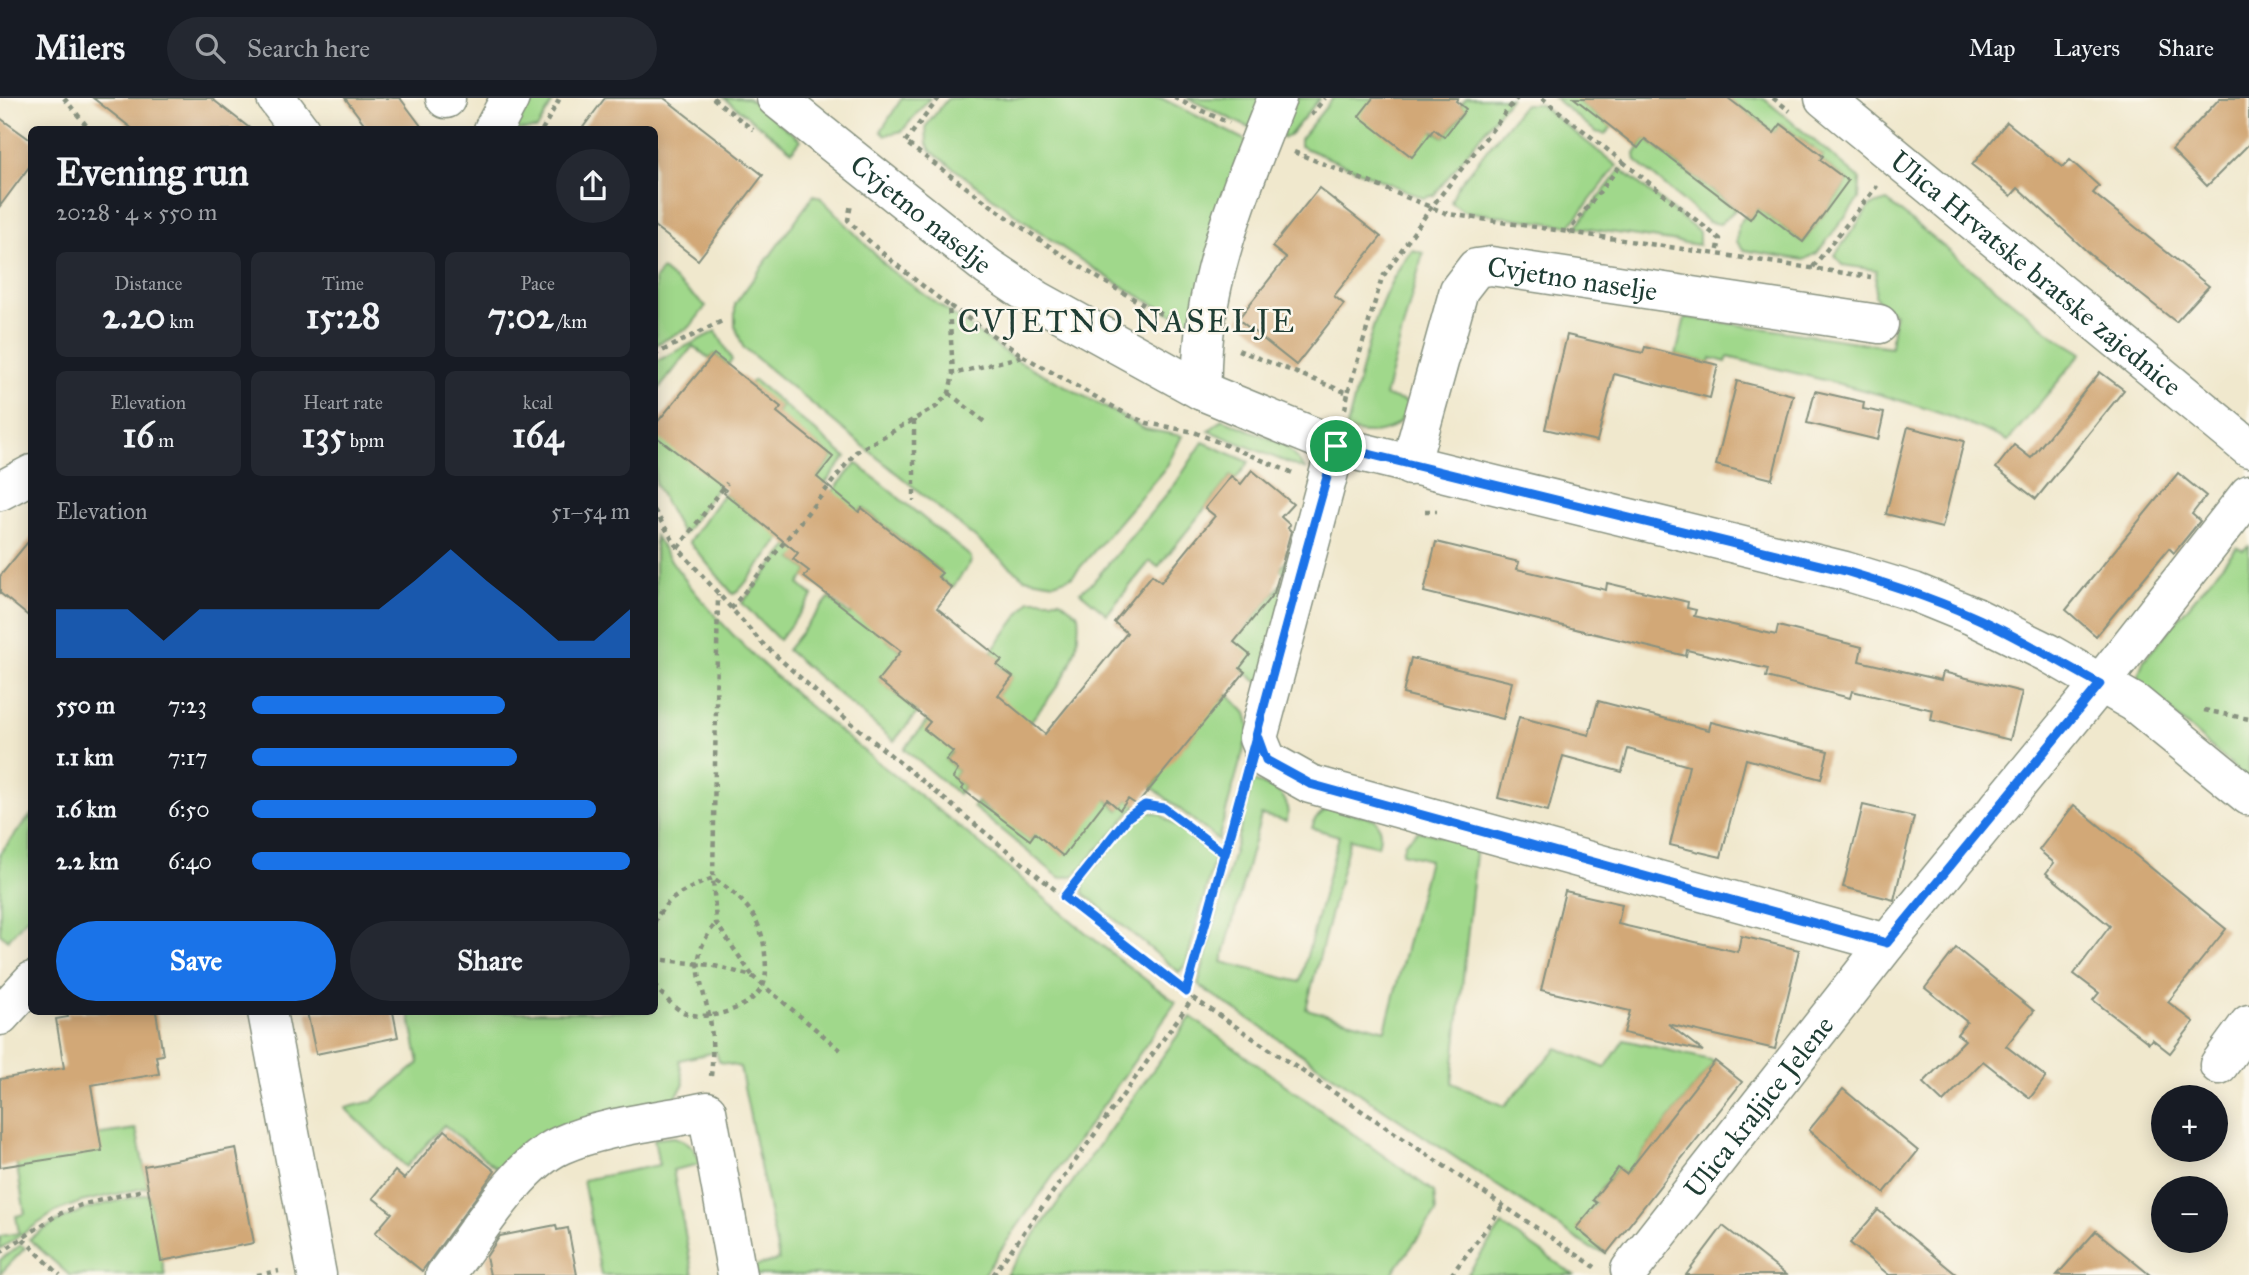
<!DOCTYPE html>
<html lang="en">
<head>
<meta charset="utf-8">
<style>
  :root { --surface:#171b24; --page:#242831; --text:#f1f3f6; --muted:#9ea1a6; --line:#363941; --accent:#1a73e8 }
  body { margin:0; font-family:"IM FELL Great Primer",serif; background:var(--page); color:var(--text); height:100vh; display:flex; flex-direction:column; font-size:26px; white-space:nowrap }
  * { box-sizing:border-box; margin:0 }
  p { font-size:23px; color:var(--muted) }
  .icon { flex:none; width:38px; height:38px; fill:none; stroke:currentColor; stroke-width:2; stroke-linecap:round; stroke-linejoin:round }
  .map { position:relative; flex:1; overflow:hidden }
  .drawer { position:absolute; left:28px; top:28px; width:630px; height:889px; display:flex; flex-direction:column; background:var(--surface); border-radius:10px; box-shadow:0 4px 18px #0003 }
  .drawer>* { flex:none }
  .buttons { position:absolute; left:2151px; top:987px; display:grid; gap:14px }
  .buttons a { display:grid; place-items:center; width:77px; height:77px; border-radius:50%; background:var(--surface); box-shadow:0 4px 18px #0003; font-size:35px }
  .pin { position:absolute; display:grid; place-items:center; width:60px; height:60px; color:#fff; margin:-30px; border:4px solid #fff; border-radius:50%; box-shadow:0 2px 7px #0007 }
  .round { display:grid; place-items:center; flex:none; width:74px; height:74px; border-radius:37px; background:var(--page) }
  .overview { display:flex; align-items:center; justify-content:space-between; height:119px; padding:0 28px }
  h1 { font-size:38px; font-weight:800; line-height:52px }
  .stats { display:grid; grid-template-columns:repeat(3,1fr); gap:10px; height:119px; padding:7px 28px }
  .stats div { display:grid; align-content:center; border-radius:10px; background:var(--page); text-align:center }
  .stats b { font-size:35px; font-weight:800 }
  .stats small { font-size:19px; font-weight:400 }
  .stats p { font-size:19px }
  .chart { height:196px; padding:14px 28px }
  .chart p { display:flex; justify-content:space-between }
  .chart svg { width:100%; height:126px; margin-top:7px; fill:var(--accent); opacity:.7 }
  .primary-button { display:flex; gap:14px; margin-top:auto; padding:14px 28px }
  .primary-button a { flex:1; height:80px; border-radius:42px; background:var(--accent); color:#fff; font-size:28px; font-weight:800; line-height:80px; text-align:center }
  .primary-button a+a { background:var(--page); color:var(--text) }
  ul { padding:0 28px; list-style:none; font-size:23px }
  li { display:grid; grid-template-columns:112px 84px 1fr; align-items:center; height:52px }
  li i { height:18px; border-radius:9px; background:var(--accent) }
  header { display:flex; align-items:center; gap:42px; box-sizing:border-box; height:98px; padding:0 35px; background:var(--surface); border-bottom:2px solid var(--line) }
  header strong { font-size:33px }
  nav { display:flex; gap:38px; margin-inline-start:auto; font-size:24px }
  .search { width:490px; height:63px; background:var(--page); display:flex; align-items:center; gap:18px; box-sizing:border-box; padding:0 24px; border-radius:38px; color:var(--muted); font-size:26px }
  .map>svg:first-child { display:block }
  .green { fill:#a0d88b; stroke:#608a60; stroke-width:2 }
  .building { fill:#d2a877 }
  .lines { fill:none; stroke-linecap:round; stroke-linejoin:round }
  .minor-casing { stroke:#889280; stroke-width:41 }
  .path { stroke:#889280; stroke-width:4.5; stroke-dasharray:5 5; stroke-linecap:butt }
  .minor { stroke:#fff; stroke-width:38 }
  .route-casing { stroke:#fff; stroke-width:14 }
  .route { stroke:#1a73e8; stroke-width:9 }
  .labels { text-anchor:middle; stroke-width:5; stroke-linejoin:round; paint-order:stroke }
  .street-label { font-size:28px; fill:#1f3d34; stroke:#fbf7ec }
  .quarter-label { font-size:32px; letter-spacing:2px; fill:#1f3d34; stroke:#fbf7ec }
</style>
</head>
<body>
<header>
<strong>Milers</strong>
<div class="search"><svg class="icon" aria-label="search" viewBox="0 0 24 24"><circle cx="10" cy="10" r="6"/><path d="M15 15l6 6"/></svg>Search here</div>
<nav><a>Map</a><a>Layers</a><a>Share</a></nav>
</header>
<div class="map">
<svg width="2249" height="1177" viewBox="0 0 2249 1177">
  <rect width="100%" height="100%" fill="#fbf7ec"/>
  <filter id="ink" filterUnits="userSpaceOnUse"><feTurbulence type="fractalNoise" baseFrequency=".0143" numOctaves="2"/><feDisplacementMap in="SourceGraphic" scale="14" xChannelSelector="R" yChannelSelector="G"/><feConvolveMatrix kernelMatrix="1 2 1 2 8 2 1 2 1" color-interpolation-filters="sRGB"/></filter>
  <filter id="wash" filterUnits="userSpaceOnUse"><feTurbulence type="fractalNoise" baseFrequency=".00686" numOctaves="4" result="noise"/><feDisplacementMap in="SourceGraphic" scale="28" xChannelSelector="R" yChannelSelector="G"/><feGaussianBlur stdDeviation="1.57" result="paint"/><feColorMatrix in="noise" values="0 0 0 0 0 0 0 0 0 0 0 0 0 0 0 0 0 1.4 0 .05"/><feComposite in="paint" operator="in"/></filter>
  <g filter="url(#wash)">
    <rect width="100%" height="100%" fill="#f0e8cd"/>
    <g class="green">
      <polygon points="531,0 555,0 537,31 514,32"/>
      <polygon points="724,0 748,0 801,42 792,53"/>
      <polygon points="902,0 930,0 902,33 885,37 881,33"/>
      <path d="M948,0H1161L1251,45L1198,229C1101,183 1016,118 931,53L927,46L926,28Z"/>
      <polygon points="1187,0 1268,0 1256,33"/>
      <polygon points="1285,0 1320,0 1289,38 1282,40"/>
      <polygon points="1333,0 1373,0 1444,39 1466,12 1460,7 1466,0 1510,0 1434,97 1423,100 1300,48 1300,41"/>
      <polygon points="1554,0 1582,0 1579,4 1612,29 1605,36 1596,34"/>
      <polygon points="1728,0 1763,0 1860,81 1859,101 1817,155 1804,162 1744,152 1737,144 1738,127 1745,118 1750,121 1758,110 1803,144 1848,83 1820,62 1823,58 1781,26 1774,35"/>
      <polygon points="1524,6 1539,6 1617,68 1570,128 1463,113 1451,104 1457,89"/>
      <polygon points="1645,41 1736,111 1720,126 1708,124 1636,63 1635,56"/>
      <polygon points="1621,71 1699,134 1699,147 1576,129"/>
      <polygon points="814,97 821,100 889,171 1013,260 1145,331 1182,338 1167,368 1072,479 1054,485 1024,480 743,249 735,228 735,206"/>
      <path d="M1887,103L2057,240L2082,255L2008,343C1919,301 1823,282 1728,259L1726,264L1711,260L1710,265L1676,257L1685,219L1891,249L1895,215L1883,209L1875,198L1876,172L1842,167L1835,157L1870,108Z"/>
      <path d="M1412,152L1423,155L1385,298L1411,305C1398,336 1375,339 1346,332C1363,273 1372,201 1412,152Z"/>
      <polygon points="662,172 706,208 690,229 655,247 655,181"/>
      <polygon points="716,233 732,262 728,267 714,256 710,261 693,248 655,296 655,264"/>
      <polygon points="754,282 846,359 742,489 733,496 689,444 724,395 759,423 806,393 833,359 776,316 781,309 745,289"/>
      <polygon points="1222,321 1284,346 1306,372 1209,333"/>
      <polygon points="654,331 720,386 683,437 655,386"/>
      <polygon points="1203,344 1249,364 1235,382 1231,378 1158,469 1150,463 1107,516 1080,494 1093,484 1176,385"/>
      <polygon points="856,365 971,459 971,464 952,490 938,479 941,474 863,410 793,461 809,473 799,486 813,498 779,542 742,505"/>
      <path d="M655,438C724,552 854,644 957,727C1029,786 1100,850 1176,904L983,1177H754L752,1169L779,1162L740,969L719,964L716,954L679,962L684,986L672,1005L507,1079L444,1027L406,1069L345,1010L373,1003L419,965L409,914H654Z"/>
      <polygon points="1299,440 1263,589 1240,570 1234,544 1288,478 1280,471 1290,459 1286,455"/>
      <polygon points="2249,448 2249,682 2139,586 2138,577 2144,562 2237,449 2243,452"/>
      <polygon points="829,500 850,517 859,507 887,542 901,553 879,582 918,614 894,643 787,552"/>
      <path d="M1030,502H1060L1078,516C1083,562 1057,590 1030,624L990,607L1012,579L997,567L1001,562L991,554Z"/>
      <path d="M1228,596L1246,615L1250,629L1218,742L1152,689L1160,680L1154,675C1182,653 1200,632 1215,600L1221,604Z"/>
      <polygon points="928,622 964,639 946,662 958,672 953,680 964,688 958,696 904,651"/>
      <path d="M1253,683C1277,690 1291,697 1287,723L1261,717L1222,864L1300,884L1339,738L1312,730L1315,721L1328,709L1375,721C1381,731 1381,737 1378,748L1350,741L1306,911L1385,932L1429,762L1402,755L1405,744L1418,733L1477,746L1452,985L1504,1008L1557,950L1605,970L1624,942L1715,963L1626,1076L1618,1070L1593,1101L1597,1105L1577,1130L1607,1155L1592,1151L1198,887Z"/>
      <polygon points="1103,698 1119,712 1128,701 1137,707 1075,777 1060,780 973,709 977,704 990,714 998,705 1006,722 1030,742 1035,735"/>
      <polygon points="1146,713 1160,716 1215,758 1186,866 1179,874 1083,795 1084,783 1135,720"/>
      <polygon points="31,717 31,815 8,842 0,835 0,755"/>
      <polygon points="1191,919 1434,1094 1436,1115 1391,1177 1006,1177"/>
      <polygon points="136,1031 148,1089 81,1104 57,1113 0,1151 0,1138 19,1135 16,1118 25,1116 15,1057 88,1038"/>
      <path d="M674,1039C690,1043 696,1051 701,1066L673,1072L693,1177H601L583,1082L659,1067L654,1041Z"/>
      <path d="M149,1096L165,1177H69L29,1141C72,1111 99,1107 149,1096Z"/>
      <polygon points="1502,1127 1574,1177 1467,1177"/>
      <polygon points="21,1147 25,1150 0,1176 0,1162"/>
    </g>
    <g id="blocks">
      <g class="building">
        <polygon points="93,0 211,0 252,32 134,32"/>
        <polygon points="345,0 400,0 424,32 369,32"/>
        <polygon points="605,0 664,0 763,77 698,162 654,128 654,32 581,32"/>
        <polygon points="1373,0 1458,0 1456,3 1466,11 1444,39 1434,31 1412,59 1359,18"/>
        <polygon points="1574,0 1728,0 1774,35 1781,26 1823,58 1820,62 1848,83 1803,144 1758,110 1750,121 1645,41 1638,50"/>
        <polygon points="2220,0 2249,0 2249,46 2207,88 2172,52"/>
        <polygon points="0,20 32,43 32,65 0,108"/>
        <polygon points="2007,24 2063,69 2070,62 2099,88 2093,95 2209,188 2176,224 2092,158 2018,90 2011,98 1972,67"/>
        <polygon points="1319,90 1381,139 1334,198 1344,206 1296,267 1238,221 1286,160 1272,149"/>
        <polygon points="1567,237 1643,255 1645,249 1718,267 1710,300 1614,276 1597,343 1545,331"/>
        <polygon points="714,256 781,309 777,314 833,359 817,379 859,414 862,410 942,475 938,479 952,490 937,510 1002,562 997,567 1013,579 998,597 1045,636 1127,535 1114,524 1152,477 1161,484 1215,418 1205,410 1231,378 1241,386 1252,372 1293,406 1281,419 1290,427 1288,430 1291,433 1274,495 1234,544 1250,557 1240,570 1245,574 1137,707 1128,701 1120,712 1107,701 1063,758 1035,735 1030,742 962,691 964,688 953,680 958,672 946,662 953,654 924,631 930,624 878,582 901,553 804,479 809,473 793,461 798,455 724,395 726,392 654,337 654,328"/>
        <polygon points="2100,274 2124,292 2036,401 1996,370 2014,347 2031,360"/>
        <polygon points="1737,283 1793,297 1772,381 1716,367"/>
        <polygon points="1815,293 1864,304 1863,311 1884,315 1878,342 1807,325"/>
        <polygon points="1908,329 1964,343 1942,430 1886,416"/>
        <polygon points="2178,375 2206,398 2192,416 2200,423 2174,455 2169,450 2096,538 2066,512"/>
        <polygon points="32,439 32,521 0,495 0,478"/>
        <polygon points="1436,444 1519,464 1517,471 1606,492 1607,485 1688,504 1687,510 1696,512 1694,518 1776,537 1778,528 1862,549 1859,563 1941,582 1943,574 2022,594 2010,642 1931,622 1933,612 1852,593 1850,600 1766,579 1768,571 1687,552 1686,558 1424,494"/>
        <polygon points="1411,560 1512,584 1503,621 1403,596"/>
        <polygon points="1598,603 1709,632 1711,624 1828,653 1821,681 1746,661 1721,759 1670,747 1689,668 1628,651 1622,674 1563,658 1548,713 1498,700 1519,619 1589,637"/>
        <polygon points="1863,707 1914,719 1894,802 1843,789"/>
        <polygon points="2074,707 2226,831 2168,904 2194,924 2170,955 2152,941 2149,945 2093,902 2099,895 2074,876 2110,828 2046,775 2054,765 2039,752"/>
        <polygon points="1565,793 1622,806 1618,826 1738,854 1741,838 1799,852 1775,951 1668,926 1703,953 1624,935 1630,913 1541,892"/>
        <polygon points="1956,850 2034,913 2006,948 2046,979 2030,1000 1983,963 1943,1004 1923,985 1965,942 1957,936 1967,924 1925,890"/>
        <polygon points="67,914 156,914 163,957 156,958 159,976 91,987 102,1053 0,1069 0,981 64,970 56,921 68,919"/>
        <polygon points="307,914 393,914 398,939 316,956"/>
        <polygon points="1715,963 1742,984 1607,1155 1576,1130 1597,1105 1593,1102 1618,1070 1626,1076"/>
        <polygon points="1843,991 1918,1053 1884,1095 1809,1032"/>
        <polygon points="445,1032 495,1073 422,1173 375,1135 392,1115 373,1100 395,1073 404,1081"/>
        <polygon points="236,1050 254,1145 161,1163 144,1068"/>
        <polygon points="1878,1112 1957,1177 1889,1177 1850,1145"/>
        <polygon points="556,1127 557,1132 568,1130 577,1177 490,1177 486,1159 500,1138"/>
        <polygon points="1723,1128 1745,1145 1786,1177 1686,1177"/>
        <polygon points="2096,1133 2150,1177 2057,1177"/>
      </g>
    </g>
  </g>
  <g filter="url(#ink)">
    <use href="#blocks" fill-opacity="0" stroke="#889280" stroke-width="2"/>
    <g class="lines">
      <defs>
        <g id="minor">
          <polyline points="276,0 300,32"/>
          <polyline points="445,0 446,1"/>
          <path id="s1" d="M776,0L988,169L1039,203L1202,293L1336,348L1845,473L1914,494L1973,518L2048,555L2135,605L2249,698"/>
          <path id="s2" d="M1824,0L2249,350"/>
          <polyline points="493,32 510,0"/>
          <path d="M1202,293C1198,190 1240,94 1277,0"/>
          <polyline points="1336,348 1258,640 1267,662 1310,686 1887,845"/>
          <path id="s3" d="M1410,368L1459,192L1476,170L1491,168L1879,226"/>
          <polyline points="0,393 32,376"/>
          <polyline points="267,914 317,1177"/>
          <polyline points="0,918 32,883"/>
          <polyline points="2219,967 2249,926"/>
          <path id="s4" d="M1630,1172L1887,845L2100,586L2249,396"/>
          <path d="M445,1177C476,1138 516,1067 561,1047C603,1028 662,1023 707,1013L737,1177"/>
        </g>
      </defs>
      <use href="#minor" class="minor-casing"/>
      <g class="path">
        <polyline points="64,0 90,32"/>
        <polyline points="713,0 753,32"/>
        <path d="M939,0L905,44C990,107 1074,171 1169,220"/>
        <polyline points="1174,0 1229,25"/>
        <polyline points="1542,0 1623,64 1568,134"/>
        <polyline points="1773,0 1790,13"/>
        <polyline points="1311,17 1325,0"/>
        <polyline points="542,32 560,0"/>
        <polyline points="1294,54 1448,116 1871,179"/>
        <polyline points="1623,64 1720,141 1717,156"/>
        <polyline points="1813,169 1877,88"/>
        <polyline points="950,208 1023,258 953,276"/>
        <polyline points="1238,252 1348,295 1382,180 1430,111 1517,0"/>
        <polyline points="654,257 724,222"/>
        <polyline points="1023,258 1128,317 1147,325 1194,334 1293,375"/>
        <polyline points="949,295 987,326"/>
        <polyline points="1345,311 1348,295"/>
        <polyline points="914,322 914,403"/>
        <polyline points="654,412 678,450 762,545 844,619 1064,799 1193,900 1595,1169"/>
        <polyline points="1425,413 1437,413"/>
        <polyline points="678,450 727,385"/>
        <path d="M731,511L856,354L936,309L949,295L953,276L949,208C914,181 879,155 848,122L851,106"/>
        <polyline points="2204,612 2249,621"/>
        <polyline points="1064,799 1128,719 1145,707 1164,710 1225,756"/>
        <path d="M654,825C667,798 686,792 713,780L716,825L752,877"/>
        <polyline points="654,861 711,867 752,878 843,954"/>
        <path d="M654,887C662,896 671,907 681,913C704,926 751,911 763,888C767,879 766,866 765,856C762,819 743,800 713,780L718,497"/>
        <polyline points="1186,894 1244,690"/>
        <path d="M711,978C713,960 713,935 709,917C700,878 688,861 716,825"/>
        <polyline points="23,1141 60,1177"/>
        <polyline points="0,1155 57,1117 81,1107 143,1092"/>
        <polyline points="257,1177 279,1173"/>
        <polyline points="993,1177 1193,900"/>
        <polyline points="1451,1177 1504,1107"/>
      </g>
      <use href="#minor" class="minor"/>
    </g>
  </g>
  <g class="lines" filter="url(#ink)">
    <defs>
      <path id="route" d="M1336,348C1283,529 1238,713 1186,894L1064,799L1128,719L1145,707L1164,710L1225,756L1258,640L1266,662L1310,686L1887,845L2100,586C2057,563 2016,537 1972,518C1930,499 1888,486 1845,473L1336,348"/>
    </defs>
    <use href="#route" class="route-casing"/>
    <use href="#route" class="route"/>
  </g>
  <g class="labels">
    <g class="street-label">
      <text dy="10" stroke="none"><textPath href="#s1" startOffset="186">Cvjetno naselje</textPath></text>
      <text dy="10" stroke="none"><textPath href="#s2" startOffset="275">Ulica Hrvatske bratske zajednice</textPath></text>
      <text dy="10" stroke="none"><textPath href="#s3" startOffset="308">Cvjetno naselje</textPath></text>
      <text dy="10" stroke="none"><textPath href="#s4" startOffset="208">Ulica kraljice Jelene</textPath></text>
    </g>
    <g class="quarter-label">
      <text x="1127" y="234">CVJETNO NASELJE</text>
    </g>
  </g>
</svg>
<div class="buttons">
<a>+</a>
<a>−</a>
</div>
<div class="pin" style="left:1336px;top:348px;background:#1e9e55"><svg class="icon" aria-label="arrive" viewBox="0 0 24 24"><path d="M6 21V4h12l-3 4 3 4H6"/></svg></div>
<section class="drawer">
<div class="overview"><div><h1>Evening run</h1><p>20:28 · 4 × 550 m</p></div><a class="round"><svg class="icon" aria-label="share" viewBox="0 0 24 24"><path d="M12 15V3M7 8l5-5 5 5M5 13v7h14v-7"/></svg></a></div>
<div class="stats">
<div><p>Distance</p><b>2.20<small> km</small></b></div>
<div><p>Time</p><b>15:28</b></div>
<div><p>Pace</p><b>7:02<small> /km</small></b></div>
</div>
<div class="stats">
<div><p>Elevation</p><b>16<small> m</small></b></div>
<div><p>Heart rate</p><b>135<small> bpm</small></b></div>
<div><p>kcal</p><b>164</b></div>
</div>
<div class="chart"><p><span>Elevation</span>51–54 m</p>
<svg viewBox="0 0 160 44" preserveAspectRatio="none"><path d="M0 44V27L10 27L20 27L30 38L40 27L50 27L60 27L70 27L80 27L90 27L100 17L110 6L120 17L130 27L140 38L150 38L160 27V44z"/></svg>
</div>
<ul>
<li><b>550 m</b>7:23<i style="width:67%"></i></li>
<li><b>1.1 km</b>7:17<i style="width:70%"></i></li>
<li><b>1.6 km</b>6:50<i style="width:91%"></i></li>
<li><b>2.2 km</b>6:40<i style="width:100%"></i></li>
</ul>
<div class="primary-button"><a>Save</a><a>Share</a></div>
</section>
</div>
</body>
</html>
